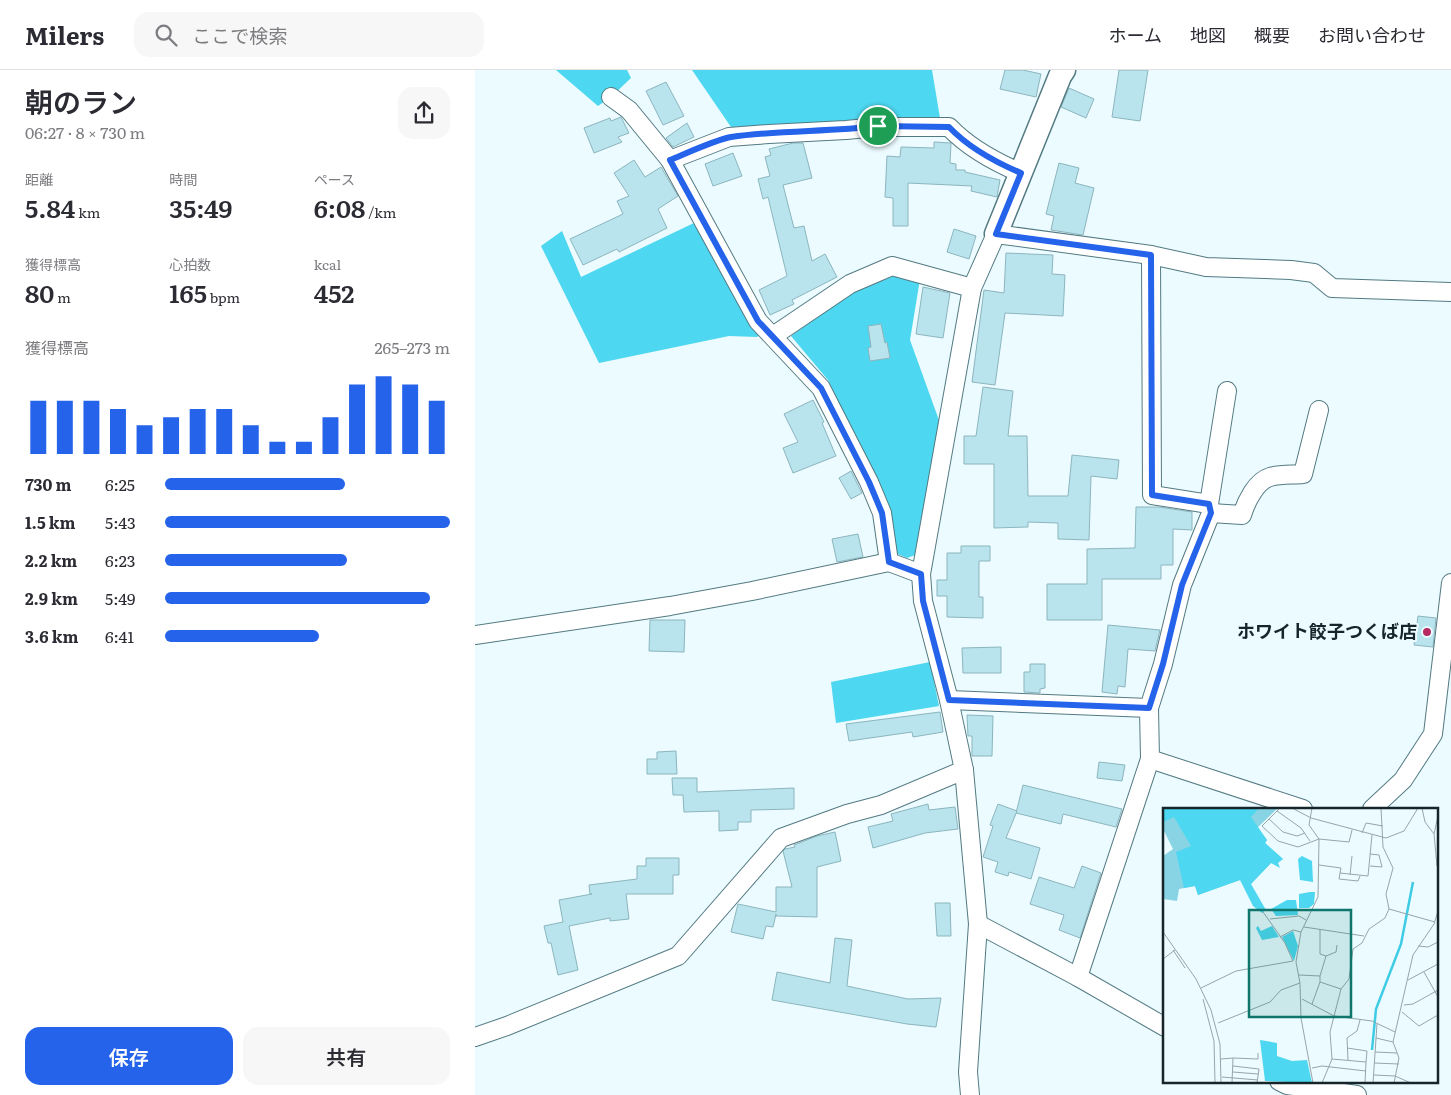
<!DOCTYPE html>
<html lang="ja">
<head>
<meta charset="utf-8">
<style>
  :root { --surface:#fff; --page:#f7f7f7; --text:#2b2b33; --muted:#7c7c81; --line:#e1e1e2; --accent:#2563eb }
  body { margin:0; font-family:Literata,"Noto Sans JP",serif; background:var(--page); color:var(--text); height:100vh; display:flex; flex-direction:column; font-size:19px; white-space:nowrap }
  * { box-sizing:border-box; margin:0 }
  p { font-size:16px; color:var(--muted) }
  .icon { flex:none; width:28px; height:28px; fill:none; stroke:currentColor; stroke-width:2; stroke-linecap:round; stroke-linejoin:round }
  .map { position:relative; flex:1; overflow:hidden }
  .panel { display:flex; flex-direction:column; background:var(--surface); width:475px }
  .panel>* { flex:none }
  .pin { position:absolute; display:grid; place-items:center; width:42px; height:42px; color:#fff; margin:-21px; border:2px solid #fff; border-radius:50%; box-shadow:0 1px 5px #0007 }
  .round { display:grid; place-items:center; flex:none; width:52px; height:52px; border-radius:15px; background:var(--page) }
  .overview { display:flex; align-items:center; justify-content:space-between; height:85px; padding:0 25px }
  h1 { font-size:28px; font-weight:600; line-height:38px }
  .metrics { display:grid; grid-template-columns:repeat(3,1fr); gap:8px; height:85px; padding:5px 25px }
  .metrics div { display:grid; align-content:center }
  .metrics b { font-size:25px; font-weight:600 }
  .metrics small { font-size:14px; font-weight:400 }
  .metrics p { font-size:14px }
  .chart { height:140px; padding:10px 25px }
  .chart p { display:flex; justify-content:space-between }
  .chart svg { width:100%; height:90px; margin-top:5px; stroke:var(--accent); stroke-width:6 }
  .primary-button { display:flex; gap:10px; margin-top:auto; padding:10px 25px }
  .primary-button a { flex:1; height:58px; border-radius:15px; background:var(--accent); color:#fff; font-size:20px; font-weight:600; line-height:58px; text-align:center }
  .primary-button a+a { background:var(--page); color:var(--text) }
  ul { padding:0 25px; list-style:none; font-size:16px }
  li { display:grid; grid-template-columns:80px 60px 1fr; align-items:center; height:38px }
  li i { height:12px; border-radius:6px; background:var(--accent) }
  header { display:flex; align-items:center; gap:30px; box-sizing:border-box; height:70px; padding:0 25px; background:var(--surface); border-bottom:1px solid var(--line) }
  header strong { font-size:24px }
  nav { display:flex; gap:28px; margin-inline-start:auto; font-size:18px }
  .search { width:350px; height:45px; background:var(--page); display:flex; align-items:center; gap:12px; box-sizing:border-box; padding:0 18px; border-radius:15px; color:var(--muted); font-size:19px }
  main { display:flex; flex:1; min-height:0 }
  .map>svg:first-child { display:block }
  .forest { fill:#4dd7f0 }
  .building { fill:#bae4ed; stroke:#8cb5be }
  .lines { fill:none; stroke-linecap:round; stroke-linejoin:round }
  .minor-casing { stroke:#537a82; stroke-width:20 }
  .tertiary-casing { stroke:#537a82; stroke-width:25 }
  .minor { stroke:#fff; stroke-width:18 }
  .tertiary { stroke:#fff; stroke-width:22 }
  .route-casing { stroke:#fff; stroke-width:10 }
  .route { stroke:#2563eb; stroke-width:6 }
  .poi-dot { fill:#b62a61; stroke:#ebfbff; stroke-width:2 }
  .labels { text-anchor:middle; stroke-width:4; stroke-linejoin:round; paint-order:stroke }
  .poi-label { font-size:18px; font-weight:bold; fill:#152529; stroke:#ebfbff; text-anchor:end }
  .inset-river { fill:none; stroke:#3ecce5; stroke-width:2.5 }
  .inset-road { fill:none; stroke:#95a5a9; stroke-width:1 }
  .view { fill:#0f766e; fill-opacity:0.15; stroke:#0f766e; stroke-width:2.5 }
  .inset-edge { fill:none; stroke:#152529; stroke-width:2.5 }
</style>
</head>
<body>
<header>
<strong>Milers</strong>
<div class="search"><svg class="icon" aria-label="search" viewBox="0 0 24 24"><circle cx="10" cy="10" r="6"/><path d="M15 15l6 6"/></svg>ここで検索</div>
<nav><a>ホーム</a><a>地図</a><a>概要</a><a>お問い合わせ</a></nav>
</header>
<main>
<section class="panel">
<div class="overview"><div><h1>朝のラン</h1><p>06:27 · 8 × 730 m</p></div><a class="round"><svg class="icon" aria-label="share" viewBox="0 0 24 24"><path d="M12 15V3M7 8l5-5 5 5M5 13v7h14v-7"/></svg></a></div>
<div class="metrics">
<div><p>距離</p><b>5.84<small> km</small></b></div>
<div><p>時間</p><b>35:49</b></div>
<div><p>ペース</p><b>6:08<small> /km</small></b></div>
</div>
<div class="metrics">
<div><p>獲得標高</p><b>80<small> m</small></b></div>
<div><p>心拍数</p><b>165<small> bpm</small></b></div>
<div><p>kcal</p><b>452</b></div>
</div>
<div class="chart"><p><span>獲得標高</span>265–273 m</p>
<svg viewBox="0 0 160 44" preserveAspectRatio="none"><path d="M5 44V18M15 44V18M25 44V18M35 44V22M45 44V30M55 44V26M65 44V22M75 44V22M85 44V30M95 44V38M105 44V38M115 44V26M125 44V10M135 44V6M145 44V10M155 44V18"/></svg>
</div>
<ul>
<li><b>730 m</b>6:25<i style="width:63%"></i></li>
<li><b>1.5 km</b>5:43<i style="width:100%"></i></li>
<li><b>2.2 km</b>6:23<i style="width:64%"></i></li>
<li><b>2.9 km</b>5:49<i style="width:93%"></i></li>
<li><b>3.6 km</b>6:41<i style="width:54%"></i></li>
</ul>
<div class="primary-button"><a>保存</a><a>共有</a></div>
</section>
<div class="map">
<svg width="976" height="1025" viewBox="0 0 976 1025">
  <rect width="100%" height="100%" fill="#ebfbff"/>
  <g class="forest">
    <polygon points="81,0 152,0 156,8 136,27 123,36"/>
    <polygon points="217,0 457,0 465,48 256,57"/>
    <polygon points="221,152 287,263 282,267 254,266 124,293 66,176 87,161 106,207"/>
    <polygon points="422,205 445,209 435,270 465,353 446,483 432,488 420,483 413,437 353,310 316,266 377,222"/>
    <polygon points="455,592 464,636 361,653 356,612"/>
  </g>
  <g class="building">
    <polygon points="530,0 548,0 566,4 561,27 525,19"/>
    <polygon points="644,0 673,0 665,51 637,47"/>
    <polygon points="191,12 209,46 188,55 171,21"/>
    <polygon points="594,18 619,29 611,48 586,37"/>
    <polygon points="146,47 154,63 143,67 147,72 119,83 109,58 135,48 136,51"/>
    <polygon points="212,53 219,67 198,77 191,68"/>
    <polygon points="459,72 476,73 475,93 481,94 481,100 490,100 490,102 525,110 522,127 496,121 497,116 433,113 433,156 418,156 418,128 410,127 412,86 425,87 426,77 459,78"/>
    <polygon points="318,73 328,73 337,108 308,115 319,158 329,156 337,191 350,184 362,207 317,230 319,234 295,245 284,220 312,206 293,127 288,129 283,109 295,106 290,87 296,85 294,79"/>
    <polygon points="258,83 267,106 238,116 230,94"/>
    <polygon points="159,90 170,107 186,97 203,126 183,139 192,158 144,182 142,179 108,195 95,169 148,144 142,131 154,126 139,103"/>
    <polygon points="584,93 604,98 600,113 619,118 608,165 576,160 579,146 571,144"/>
    <polygon points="479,159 501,166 494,189 472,182"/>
    <polygon points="531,183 578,185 577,204 590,205 588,246 530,243 520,315 497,312 509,220 529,223"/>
    <polygon points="448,217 475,223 468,268 441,264"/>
    <polygon points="406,254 410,273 412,272 415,288 395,291 393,278 396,277 393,256"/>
    <polygon points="508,317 538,321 533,366 552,366 553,426 593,426 597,385 644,390 642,409 616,406 614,470 583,469 583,453 553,452 553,457 519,458 519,394 489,394 489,366 501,366"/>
    <polygon points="338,330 349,352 347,353 361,386 318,403 308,378 323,372 309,344"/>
    <polygon points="376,401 387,423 376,429 364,408"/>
    <polygon points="661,437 684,437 717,442 717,460 698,459 698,495 686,495 686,509 627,509 627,550 572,550 572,514 612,514 612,479 660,478"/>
    <polygon points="383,464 388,487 362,492 357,469"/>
    <polygon points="486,476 515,476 515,491 504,491 504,527 508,527 508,548 472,547 472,526 462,526 462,510 472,510 472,483 486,483"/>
    <polygon points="943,546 961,548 958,577 939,575"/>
    <polygon points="175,550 210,550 209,582 174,581"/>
    <polygon points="633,555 685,560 680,581 653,579 650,617 643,616 642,624 627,622"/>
    <polygon points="526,577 526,603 488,603 487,578"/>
    <polygon points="555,594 570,594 570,618 565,619 565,623 549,622 549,602 555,602"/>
    <polygon points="465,642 468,662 438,667 437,662 374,671 371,654"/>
    <polygon points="492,645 518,646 517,686 497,686 497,666 493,666"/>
    <polygon points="201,681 202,704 172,704 172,689 182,689 182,682"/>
    <polygon points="624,692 650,695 647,711 622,708"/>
    <polygon points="197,708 222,708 222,722 319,718 319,739 276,740 276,752 263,752 263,760 244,761 244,741 209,742 208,725 198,725"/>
    <polygon points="548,715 647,739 641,757 588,744 586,754 541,743"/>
    <polygon points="453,734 454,740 480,737 483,759 450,763 398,778 393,757 418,751 416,744"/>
    <polygon points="523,734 542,741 531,768 565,778 556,809 534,802 533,806 520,802 523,792 508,787 518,756 515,755"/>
    <polygon points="360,762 366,791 342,797 342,847 301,846 301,844 298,857 291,856 288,869 256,862 263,834 301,842 301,817 317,817 308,781 310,779 320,777 319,775 342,766"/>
    <polygon points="171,788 204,788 204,805 198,805 198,824 151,824 154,849 135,851 135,848 94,856 103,900 83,905 76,873 73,873 69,856 88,852 84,830 117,824 115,824 114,815 162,809 162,796 171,796"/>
    <polygon points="607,796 626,803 605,868 584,860 589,845 555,834 564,807 599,818"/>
    <polygon points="460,833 475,833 476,866 462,866"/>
    <polygon points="360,868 377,870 372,916 433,929 466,928 461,957 432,954 297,930 302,902 355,913"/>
  </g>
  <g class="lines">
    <defs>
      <g id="minor">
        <polyline points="136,27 154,40 195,90 283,251 346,318 394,412 407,443 414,492 446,504"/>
        <path d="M195,90L254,67L294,64L371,60L403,57H474C493,77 520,92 546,103"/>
        <polyline points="298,266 375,214 417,196 497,218"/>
        <polyline points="734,434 752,321"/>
        <path d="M736,443L767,445C771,432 781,411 795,407C805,404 818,405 828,404L844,340"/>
        <polyline points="0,565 195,536 277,521 414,492"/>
        <polyline points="474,630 674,638 675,689 828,739"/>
        <polyline points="674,638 688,594 707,515 736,443 734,434 677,425 676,185"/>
        <polyline points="897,739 928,710 958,664 976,513"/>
        <polyline points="503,854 603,907 690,957"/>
        <polyline points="603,907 675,689"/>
        <polyline points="0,967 32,956 203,886 306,768 372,744 406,735 489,700"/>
        <polyline points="804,1011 812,1015 882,1025"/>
        <polyline points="495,1025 493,1002 503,854 489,700 474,630 448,531 446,504 497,218 521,164 676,185 731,197 816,200 839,203 857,218 976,222"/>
      </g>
      <polyline id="tertiary" points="521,164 585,6 589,0"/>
    </defs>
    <use href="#minor" class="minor-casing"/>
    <use href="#tertiary" class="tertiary-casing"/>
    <use href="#minor" class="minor"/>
    <use href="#tertiary" class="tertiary"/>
  </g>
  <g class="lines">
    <defs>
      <path id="route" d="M403,56L474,57C493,77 520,92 546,103L521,164L676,185L677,425L734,434L736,443L707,515L688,594L674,638L474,630L448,531L446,504L414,492L407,443L394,412L346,318L283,251L195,90C212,83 240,70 256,67C305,60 354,62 403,56Z"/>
    </defs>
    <use href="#route" class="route-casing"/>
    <use href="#route" class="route"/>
  </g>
  <circle class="poi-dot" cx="952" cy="562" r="5"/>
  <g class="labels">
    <g class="poi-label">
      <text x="942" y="568">ホワイト餃子つくば店</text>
    </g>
  </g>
  <g transform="translate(688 738)">
    <rect width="275" height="275" fill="#ebfbff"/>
    <path d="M0,0H115L94,20L104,32L102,35L120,51L108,55L88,76L77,72L35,87L32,78L16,81L14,93L0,91V48L10,41L0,21Z" fill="#89d4e4"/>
    <path d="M0,0H96L88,9L104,32L102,35L120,51L115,55L117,60L108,55L88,76L103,102L99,105L90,98L77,72L35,87L32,78L21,80L13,44L28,38L11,9L0,14ZM139,48L149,53L150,74L137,72L135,51ZM147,84H152L151,96L146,100H136V86ZM124,92H133L135,107L113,108L108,101ZM95,118L98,123L109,118L116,129L99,132L93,120ZM130,123L135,138L131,153L119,129ZM97,232L114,235V248L129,253L144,252L149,275L102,273Z" fill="#4dd7f0"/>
    <path class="inset-river" d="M209,242L213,201L238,136L250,74"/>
    <path class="inset-road" d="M117,0L114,3L138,20L147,33M129,0L148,10L223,30L241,23L255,0M149,0L146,17L156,31L155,89L138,124L133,154L137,175L138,210L150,275M218,0L220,39L230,60L223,86L226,101M259,0L262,14L271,26M114,3L99,18L115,33L135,39L156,31L186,34L189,22M106,11L120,24L134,28L142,25M199,25L203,15L220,18M156,57L178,60L177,65M207,58L219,59L216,47L207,46M274,58L271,26L275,8M187,67L189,48M197,68L195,73L176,71L177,65L205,68L209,27M100,104L122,135L130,153M107,111L136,108L143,112M141,119L201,128M0,124L33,171L48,202L57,236L58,275M117,129L130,122L138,124M255,138L265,139L275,134M10,142L22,160M163,148L173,144L174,137M0,151L12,142M261,164L275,189M136,167L157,168V174L178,181M157,168L163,148L157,146V121M245,172L275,156M38,180L73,163L130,153M40,191L51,233L52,275M139,191L171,208L209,213L232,224M149,196L157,174M241,197L250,196L275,182M239,204L256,218L275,207M55,215L107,194L118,182L137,175M213,230L230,234M212,244L234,245M70,250L95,251V245M58,251L70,250L69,275M169,251L203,254L204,243L184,240M185,252L184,230L194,223L197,212M211,255L236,256M70,258L96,261L94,275M149,260L159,258L203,263M70,264L95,266M211,267L232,268L248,275M59,269L95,272M159,275L169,251L167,224L178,181L186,171L190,141L199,135L206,121L222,110L226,101L272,114M202,275L203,254M210,275L214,216M231,275L236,250L230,234L250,147L271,116L275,103"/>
    <path class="view" d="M86,102H188V209H86Z"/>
    <rect width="275" height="275" class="inset-edge"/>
  </g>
</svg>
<div class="pin" style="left:403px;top:56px;background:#1e9e55"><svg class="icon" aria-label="arrive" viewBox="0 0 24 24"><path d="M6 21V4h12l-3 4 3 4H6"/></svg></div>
</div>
</main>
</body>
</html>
